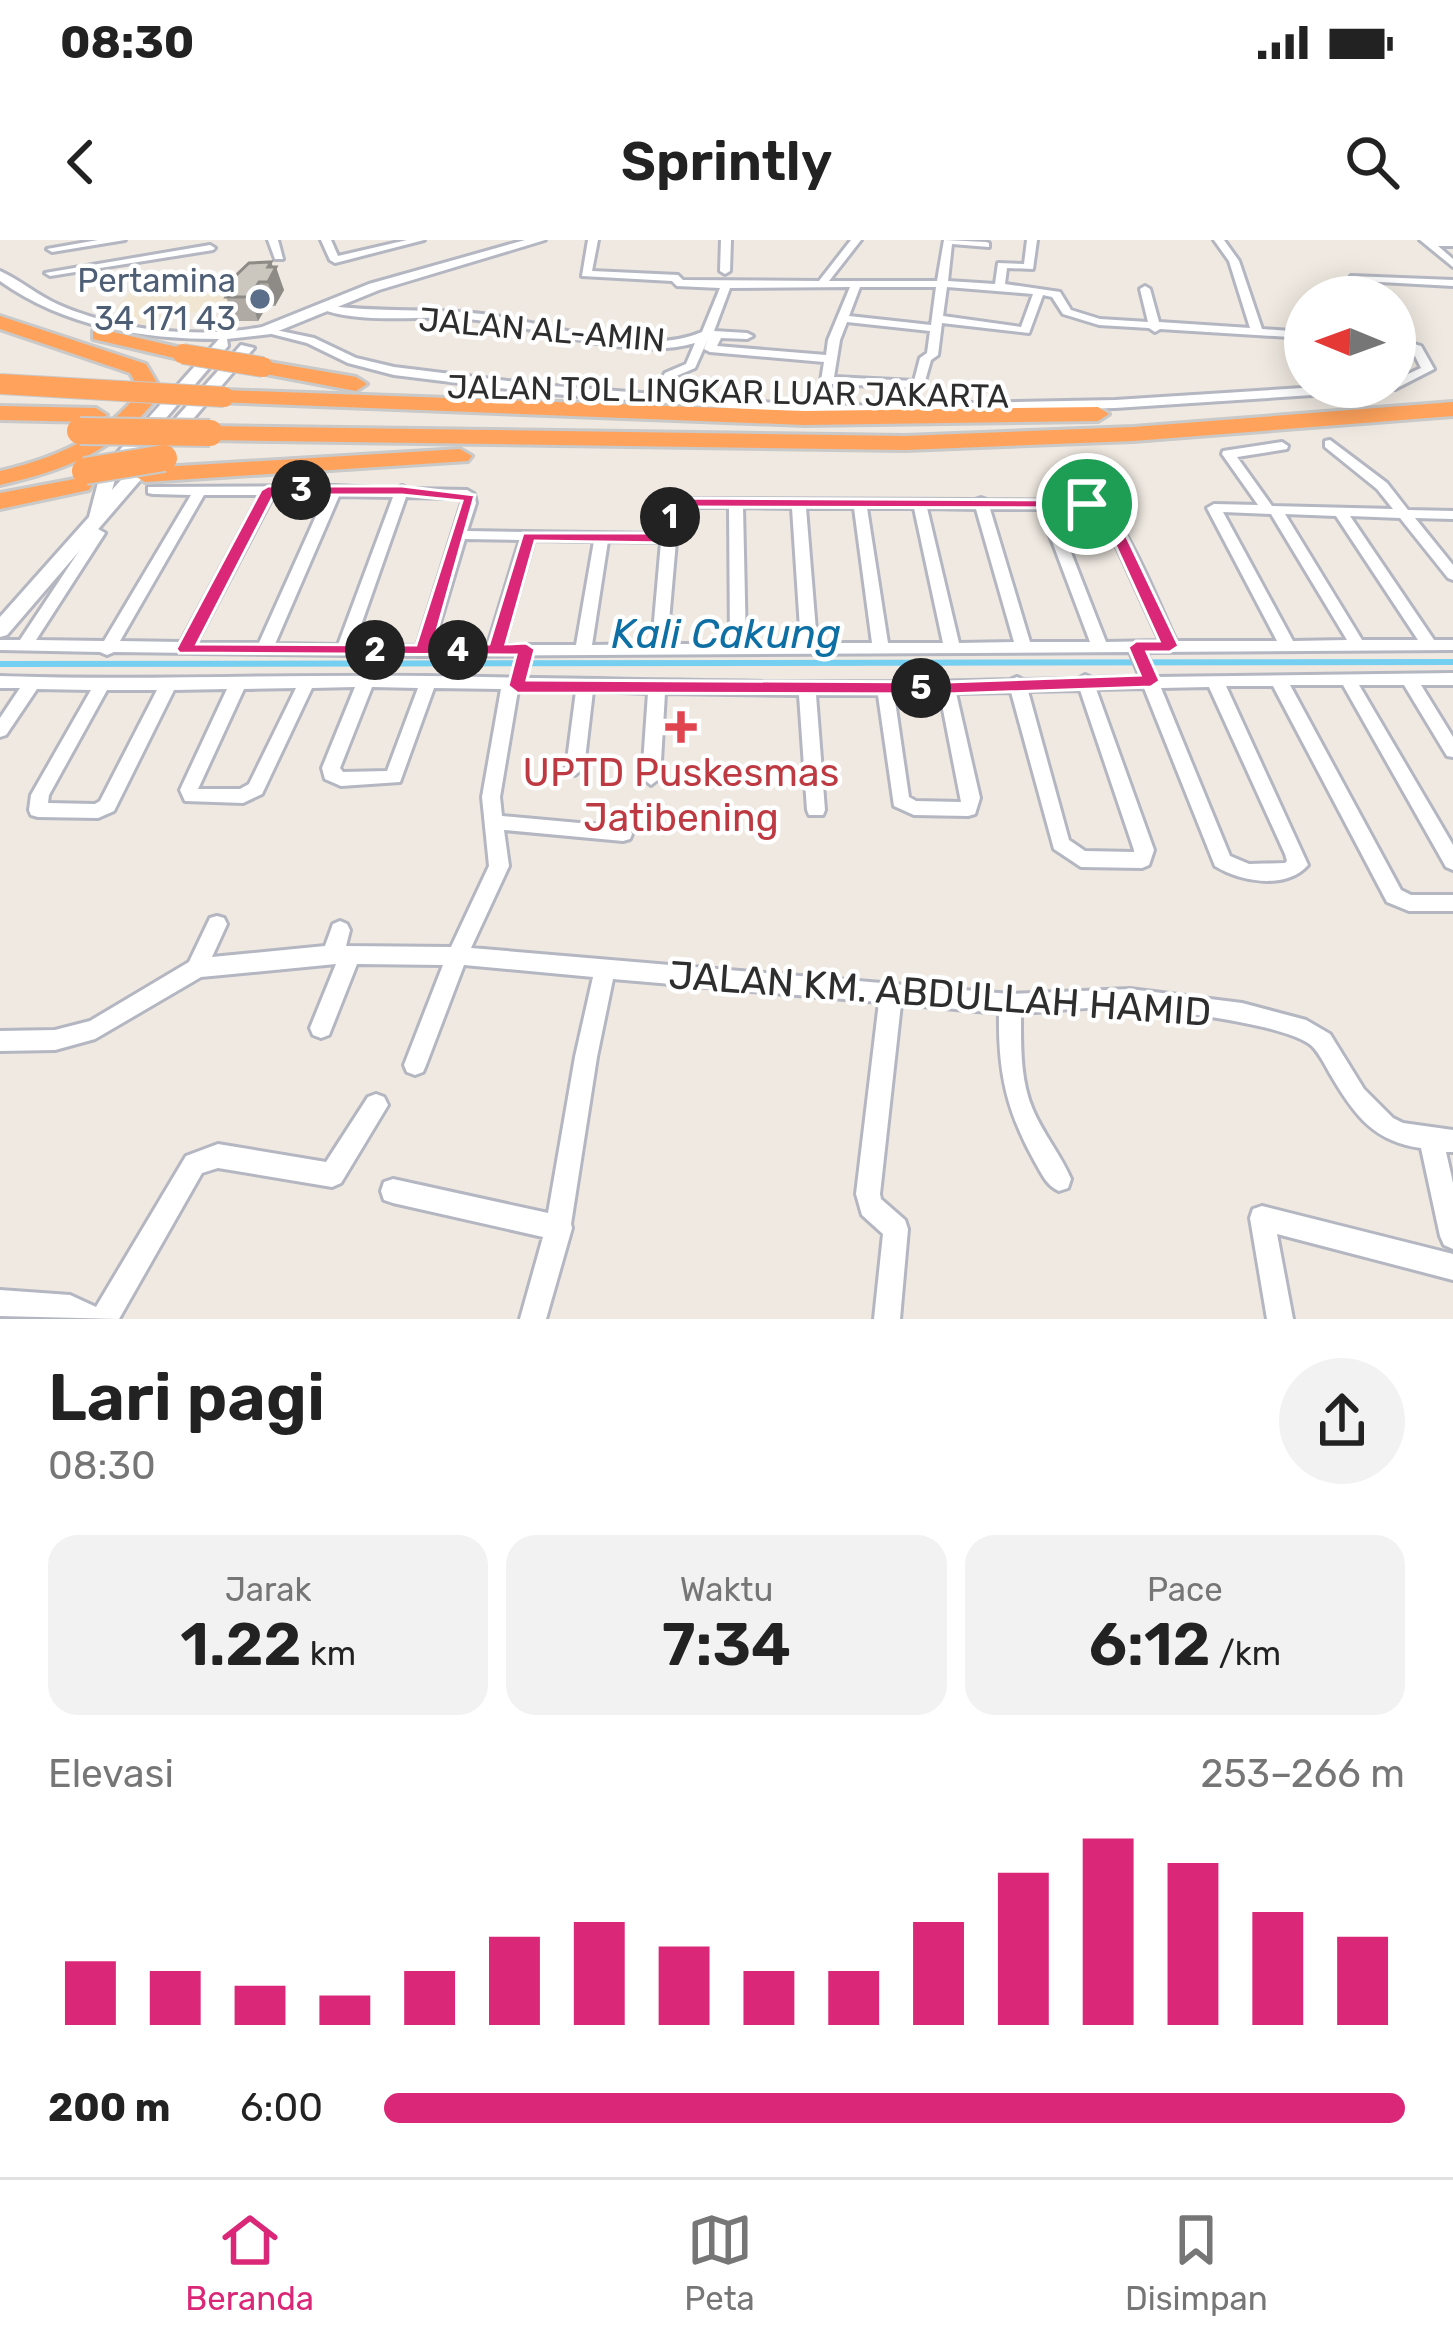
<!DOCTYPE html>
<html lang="id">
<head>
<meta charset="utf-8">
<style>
  :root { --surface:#fff; --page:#f2f2f2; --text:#222; --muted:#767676; --line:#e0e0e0; --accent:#db2777 }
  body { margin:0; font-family:Rubik,sans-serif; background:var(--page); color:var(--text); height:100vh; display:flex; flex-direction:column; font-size:45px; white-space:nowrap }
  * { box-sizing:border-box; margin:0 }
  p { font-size:39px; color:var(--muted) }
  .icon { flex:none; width:66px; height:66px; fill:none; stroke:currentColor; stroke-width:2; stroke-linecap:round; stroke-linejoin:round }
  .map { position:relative; height:1079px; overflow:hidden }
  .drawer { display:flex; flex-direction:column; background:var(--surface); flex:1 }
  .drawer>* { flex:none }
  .needle { width:78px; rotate:271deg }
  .controls { position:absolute; left:1284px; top:36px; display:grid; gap:24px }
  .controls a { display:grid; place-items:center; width:132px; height:132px; border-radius:50%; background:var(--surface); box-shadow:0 6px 30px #0003; font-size:60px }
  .pin { position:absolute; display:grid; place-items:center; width:102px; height:102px; color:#fff; margin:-51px; border:6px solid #fff; border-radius:50%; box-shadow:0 3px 12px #0007 }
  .km { position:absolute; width:60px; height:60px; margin:-30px; border-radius:50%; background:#222; color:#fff; font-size:33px; line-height:60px; text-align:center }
  .round { display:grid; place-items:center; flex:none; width:126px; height:126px; border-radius:63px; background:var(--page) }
  .summary { display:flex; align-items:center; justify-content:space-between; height:204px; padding:0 48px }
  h1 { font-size:66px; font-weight:600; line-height:90px }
  .metrics { display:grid; grid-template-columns:repeat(3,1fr); gap:18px; height:204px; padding:12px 48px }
  .metrics div { display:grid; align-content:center; border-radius:30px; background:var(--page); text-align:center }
  .metrics b { font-size:60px; font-weight:600 }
  .metrics small { font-size:33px; font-weight:400 }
  .metrics p { font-size:33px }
  .chart { height:336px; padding:24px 48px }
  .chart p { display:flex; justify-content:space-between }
  .chart svg { width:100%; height:216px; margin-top:12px; stroke:var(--accent); stroke-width:6 }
  ul { padding:0 48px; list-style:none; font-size:39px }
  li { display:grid; grid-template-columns:192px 144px 1fr; align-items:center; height:90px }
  li i { height:30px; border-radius:15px; background:var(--accent) }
  .status { display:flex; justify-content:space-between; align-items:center; height:84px; padding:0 60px; background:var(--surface); direction:ltr }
  .status svg { height:33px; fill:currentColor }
  header { display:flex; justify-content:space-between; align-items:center; height:156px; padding:0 48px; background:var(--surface); font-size:54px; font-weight:600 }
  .dock { display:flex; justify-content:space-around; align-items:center; height:168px; border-top:3px solid var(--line); background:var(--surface); font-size:33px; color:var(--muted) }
  .dock a { display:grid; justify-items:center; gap:6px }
  .dock .selected { color:var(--accent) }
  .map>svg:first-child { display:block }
  .education { fill:#f0e6d1 }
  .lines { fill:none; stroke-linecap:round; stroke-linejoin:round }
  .stream { stroke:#75cff0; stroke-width:6 }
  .street-casing { stroke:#b4b7c1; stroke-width:6 }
  .secondary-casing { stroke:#b4b7c1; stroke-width:6 }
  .highway-casing { stroke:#c9c9c9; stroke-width:6 }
  .street { fill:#fff; fill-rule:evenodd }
  .secondary { fill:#fff; fill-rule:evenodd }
  .highway { fill:#ffa35c; fill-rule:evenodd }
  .highway-bridge-far1-casing { stroke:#c9c9c9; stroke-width:22; stroke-linecap:butt }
  .highway-bridge-casing { stroke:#c9c9c9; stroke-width:30; stroke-linecap:butt }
  .highway-bridge-far1 { stroke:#ffa35c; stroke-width:20 }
  .highway-bridge { stroke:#ffa35c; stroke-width:26 }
  .wall { fill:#afaba4 }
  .shaded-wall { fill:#8e8b86 }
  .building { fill:#cbc7bf; stroke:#8e8b86; stroke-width:3 }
  .route { fill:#db2777; stroke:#fff; stroke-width:3; fill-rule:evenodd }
  .service-dot { fill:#5c6f8a; stroke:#fff; stroke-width:4.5 }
  .health-dot { fill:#e0444e; stroke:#fff; stroke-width:4.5 }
  .labels { text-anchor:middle; stroke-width:9; stroke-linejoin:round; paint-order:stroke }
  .far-service-label { font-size:33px; fill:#4e5e75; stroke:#fff; text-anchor:end }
  .far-street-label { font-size:33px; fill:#2e2e2e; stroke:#fff }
  .health-label { font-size:39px; fill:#be3a42; stroke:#fff }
  .street-label { font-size:39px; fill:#2e2e2e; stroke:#fff }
  .water-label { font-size:42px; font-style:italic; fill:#0d6fa3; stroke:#fff }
</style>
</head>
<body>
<div class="status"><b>08:30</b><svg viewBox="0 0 49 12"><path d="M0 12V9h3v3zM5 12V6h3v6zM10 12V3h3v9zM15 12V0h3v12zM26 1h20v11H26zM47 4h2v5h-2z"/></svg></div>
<header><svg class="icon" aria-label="back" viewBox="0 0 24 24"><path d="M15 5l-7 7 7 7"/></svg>Sprintly<svg class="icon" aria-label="search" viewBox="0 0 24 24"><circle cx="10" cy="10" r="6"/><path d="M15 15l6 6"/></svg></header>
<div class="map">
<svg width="1453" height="1079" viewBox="0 0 1453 1079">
  <rect width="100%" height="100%" fill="#efe9e1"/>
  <polygon class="education" points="142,41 243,41 225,66 206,73 170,72 158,86 121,83 133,72 116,68"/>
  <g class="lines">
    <polyline class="stream" points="0,424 1453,422"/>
    <defs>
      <g id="street">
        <polygon points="98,0 125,0 52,12 47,9"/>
        <polygon points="268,0 278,0 283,19 275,19"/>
        <polygon points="321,0 331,0 338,16 407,0 424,0 335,23 330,20"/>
        <path d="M588,0H598L592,31L678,35L683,40L819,41L851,0H861L829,41H937L944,0L986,2L989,3V7L952,4L948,41L995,44L998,23L1024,24L1027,0H1037L1033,29L1007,28L1005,44L1060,52L1071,70L1100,79L1148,82L1140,49L1145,46L1150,49L1159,82L1250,88L1229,21L1214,0H1224L1239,21L1262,89L1305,92V98L1160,89L1155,92L1149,88L1099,85L1063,74L1052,57L1043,55L1029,93L942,83L938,115L931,120L923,148L832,144L829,166L1115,160L1319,147H1380L1374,151L1115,168L803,174L541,153L394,135L348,123L307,103L260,91L266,88L314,98L356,118L394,127L541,145L654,154L665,133L686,124L695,103C627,123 529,82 456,78C416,76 355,84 319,68L324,65C377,73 430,68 482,74C549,82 638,119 702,92L720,48L677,46L672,41L582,36ZM850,47L828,100L826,115L717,106L721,98L747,99L753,96L747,93L714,91L730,48ZM860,47H936L931,85L849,76ZM947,47L1033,54L1021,87L943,76ZM847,82L930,91L927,113L920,118L914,141L834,137L840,100ZM708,99L704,109L710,112L824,122L817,166L666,155L674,137L695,128Z"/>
        <polygon points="721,0 731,0 730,31 725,34 720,31"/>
        <polygon points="1420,0 1453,0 1453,6 1438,6 1453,19 1453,27"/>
        <polygon points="210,5 215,8 213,10 50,36 45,33"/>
        <polygon points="1351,36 1453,40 1453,46 1362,41 1369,57 1359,57"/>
        <polygon points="1395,98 1421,106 1434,129 1395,149 1390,147 1395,147 1395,140 1421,128 1412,110 1395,105"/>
        <path d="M1330,200L1387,243L1408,270L1453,271V279L1415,278L1453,325V340L1448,338L1400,278L1350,276L1434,400H1453V410L1146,412L1156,437L1453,433V445H1421L1453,497V517L1447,516L1404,445H1359L1453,605V630L1446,627L1343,445H1290L1401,650L1411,655H1453V671H1409L1387,662L1273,446H1226L1308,625C1286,650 1241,642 1215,626L1144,448L1096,449L1154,610L1149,625L1142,628L1081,627L1054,609L1011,452L956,453L980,558L975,574L968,576L914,575L894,566L878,455H816L825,570L823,575H809L807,570L799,455L665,453L660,538L651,545L642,538L648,453L593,451L584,528L575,535L566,528L576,451L518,450L500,557L502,576L623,587L630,589L632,594L630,599L623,601L504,590L509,626L471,708L1010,754L1130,749L1242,763L1306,780L1330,794L1364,849L1393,878L1403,883L1453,890V912H1446L1453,943V1009L1444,1005L1440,996L1421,908C1375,902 1355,876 1332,837C1326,827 1320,814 1312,806C1287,784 1168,770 1132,768C1095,765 1057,771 1021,773C1021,806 1020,840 1033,870C1043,894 1061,915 1071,939L1068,948L1059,951C1046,945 1042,934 1035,922C1006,870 998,831 999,773L901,764L880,954L881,959L905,980L908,989L900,1079H874L883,994L862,975L856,954L879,762L613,739L597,817L571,984L572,988L546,1079H520L543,997L393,963L384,960L381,951L384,942L393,939L548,973L575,817L593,737L464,725L426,825L423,832L415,835L407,832L404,825L443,725L357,724L329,795L321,798L313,795L310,788L336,724L201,737L95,799L55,810L0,811V791L55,790L90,781L189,722L210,678L217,676L224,678L227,684L212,717L325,706L333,684L340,681L347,684L350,690L346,706L451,707L489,626L482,557L501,449L434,448L400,542L341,546L325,539L322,528L355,447L312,448L262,554L243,563L185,561L180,550L227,449L174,450L114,571L98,578L38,577L31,575L29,570L31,555L91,450L37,449L6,495L0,497V478L20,448H0V436C143,441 285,434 428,436C624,439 816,446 1010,440L1017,437L1023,440L1078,439L1085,435L1092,438L1140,437L1130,412L423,416L114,412L107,415L100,412L0,410V400H20L93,290L98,289L105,293L36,400L104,401L191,255L153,254L148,253V247L335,246L396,249L402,246L408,249L467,250L474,254L476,263L467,291L662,294L665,263L672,259L975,260L981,258L987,260L1097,261C1127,278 1159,367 1176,401H1277L1207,268L1214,264L1258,265L1222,214L1223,211L1282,202L1288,206L1287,209L1237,217L1272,266L1393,269L1377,249L1325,207V201ZM204,255H260L181,402L120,401ZM273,256H325L259,403H196ZM339,256L393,257L338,405L275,404ZM406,257L461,258L462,263L417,406L354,405ZM679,267H729L730,404H667ZM743,267L792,268L801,404H746ZM806,268H854L872,403H817ZM867,268H914L943,403H888ZM927,268L976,269L1014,402L959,403ZM990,269H1040L1090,402H1030ZM1054,269H1093L1106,283L1160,401L1106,402ZM1223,272L1271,274L1347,400L1293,401ZM1285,274L1336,276L1418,400H1362ZM465,299L520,300L488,405L433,406ZM534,300L594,301L576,405H504ZM608,301L661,302L652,404L592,405ZM372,447L418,448L387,531L343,532L340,528ZM1209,447L1285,614L1287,621L1285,623L1249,624L1230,616L1161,448ZM296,448L249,544L240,549H198L244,449ZM107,450H157L100,561L95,564L48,563L49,555ZM1080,450L1134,610V612L1085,611L1069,600L1028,451ZM894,454H940L961,562L916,561L909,557Z"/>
        <polygon points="376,854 384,857 388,865 341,943 332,947 218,928 202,933 119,1079 0,1076 0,1050 70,1055 96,1067 186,916 218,904 326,922 368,857"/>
        <polygon points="1262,966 1453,1014 1453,1040 1277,994 1293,1079 1267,1079 1250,978 1253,969"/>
      </g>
      <path id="secondary" d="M525,0H545L379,50L271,94L227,99L228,106L116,236L112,250L241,105L254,108L7,395L0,397V377L89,277L101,231L219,99C141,99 65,87 0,41V31C20,40 37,55 57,64C117,91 199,99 262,87L369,44Z"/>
      <g id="highway">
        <path d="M0,76L146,124L162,151C121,209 67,230 0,245V231C56,218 105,197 140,151L130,133L0,89Z"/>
        <polygon points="100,89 190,110 193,114 183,120 93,99 93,91"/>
        <polygon points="263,121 356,137 367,144 356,151 255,132 252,127"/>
        <polygon points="224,150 804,171 1098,167 1109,174 1098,181 804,185 216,162 213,157"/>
        <polygon points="1453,162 1453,176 1133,201 905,210 210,200 198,193 210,186 905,196 1133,187"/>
        <polygon points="0,166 96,168 107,175 96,182 0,180"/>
        <polygon points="460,209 472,216 468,221 145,242 133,235 145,228"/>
        <polygon points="80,238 89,240 92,245 89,250 0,269 0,253"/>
      </g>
    </defs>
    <use href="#street" class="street-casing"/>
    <use href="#secondary" class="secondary-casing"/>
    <use href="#highway" class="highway-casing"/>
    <use href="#street" class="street"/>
    <use href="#secondary" class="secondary"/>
    <use href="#highway" class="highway"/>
    <defs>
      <g id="highway-bridge-far1">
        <polyline points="183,114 263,127"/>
        <polyline points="0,144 224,157"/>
      </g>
      <g id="highway-bridge">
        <polyline points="80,191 210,193"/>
        <polyline points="85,231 164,218"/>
      </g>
    </defs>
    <use href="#highway-bridge-far1" class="highway-bridge-far1-casing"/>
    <use href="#highway-bridge" class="highway-bridge-casing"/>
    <use href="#highway-bridge-far1" class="highway-bridge-far1"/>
    <use href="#highway-bridge" class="highway-bridge"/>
  </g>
  <polygon class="wall" points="271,22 284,50 275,66 267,66 258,81 235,81 226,57 231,50 228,43"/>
  <g class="shaded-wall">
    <polygon points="271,22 274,31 276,27 284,50 275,66 268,42 268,27"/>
    <polygon points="259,42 267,66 258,81 250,57"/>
  </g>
  <polygon class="building" points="271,22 268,27 276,27 268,42 259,42 250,57 226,57 235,43 228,43 249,23"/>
  <path class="route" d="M268,246H402L475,255L433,405L489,404L523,293H661L664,263L672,258L1087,260L1116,274L1179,406L1170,412H1147L1160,441L1151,447L947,454L517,453L508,446L516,415L179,413L176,409L261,250ZM274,255H402L462,261L416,405L197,404ZM679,267L1085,268L1102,276L1159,401H1136L1128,407L1140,435L947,442L527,440L535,409L526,403L506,404L535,301L668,303L676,298Z"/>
  <circle class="service-dot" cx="260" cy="59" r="12"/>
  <path class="health-dot" d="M675 469h12v12h12v12h-12v12h-12v-12h-12v-12h12z"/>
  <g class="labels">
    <g class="far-service-label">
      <text x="236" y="52">Pertamina<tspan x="236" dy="38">34 171 43</tspan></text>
    </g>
    <g class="far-street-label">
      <text transform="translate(542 89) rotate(5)" y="12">JALAN AL-AMIN</text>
      <text transform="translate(728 151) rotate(1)" y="12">JALAN TOL LINGKAR LUAR JAKARTA</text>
    </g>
    <g class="health-label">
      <text x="681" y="546">UPTD Puskesmas<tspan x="681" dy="45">Jatibening</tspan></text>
    </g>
    <g class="street-label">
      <text transform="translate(940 753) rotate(4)" y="14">JALAN KM. ABDULLAH HAMID</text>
    </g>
    <g class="water-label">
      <text x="726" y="408">Kali Cakung</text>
    </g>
  </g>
</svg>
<div class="controls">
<a><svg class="needle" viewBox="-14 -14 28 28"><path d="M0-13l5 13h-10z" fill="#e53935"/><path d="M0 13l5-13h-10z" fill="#767676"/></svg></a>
</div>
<div class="pin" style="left:1087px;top:264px;background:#1e9e55"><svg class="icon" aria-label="arrive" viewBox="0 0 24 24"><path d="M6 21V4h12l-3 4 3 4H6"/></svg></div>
<b class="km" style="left:670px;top:277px">1</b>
<b class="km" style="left:375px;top:410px">2</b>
<b class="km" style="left:301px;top:250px">3</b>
<b class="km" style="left:458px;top:410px">4</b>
<b class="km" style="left:921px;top:448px">5</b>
</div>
<section class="drawer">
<div class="summary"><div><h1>Lari pagi</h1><p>08:30</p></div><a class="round"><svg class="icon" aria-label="share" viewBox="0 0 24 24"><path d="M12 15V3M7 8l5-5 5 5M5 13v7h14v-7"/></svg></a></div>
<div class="metrics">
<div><p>Jarak</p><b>1.22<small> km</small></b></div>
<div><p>Waktu</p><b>7:34</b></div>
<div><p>Pace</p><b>6:12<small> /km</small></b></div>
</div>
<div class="chart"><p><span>Elevasi</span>253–266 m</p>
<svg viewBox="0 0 160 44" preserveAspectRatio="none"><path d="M5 44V31M15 44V33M25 44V36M35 44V38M45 44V33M55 44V26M65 44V23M75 44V28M85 44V33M95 44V33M105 44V23M115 44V13M125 44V6M135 44V11M145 44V21M155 44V26"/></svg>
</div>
<ul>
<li><b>200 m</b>6:00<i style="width:100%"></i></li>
</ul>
</section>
<nav class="dock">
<a class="selected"><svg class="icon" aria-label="home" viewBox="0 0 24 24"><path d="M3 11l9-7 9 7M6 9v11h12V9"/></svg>Beranda</a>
<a><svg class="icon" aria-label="map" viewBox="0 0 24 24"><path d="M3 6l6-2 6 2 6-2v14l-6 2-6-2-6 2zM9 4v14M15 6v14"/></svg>Peta</a>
<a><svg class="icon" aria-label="saved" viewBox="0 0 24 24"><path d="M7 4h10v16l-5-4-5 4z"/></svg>Disimpan</a>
</nav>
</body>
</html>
